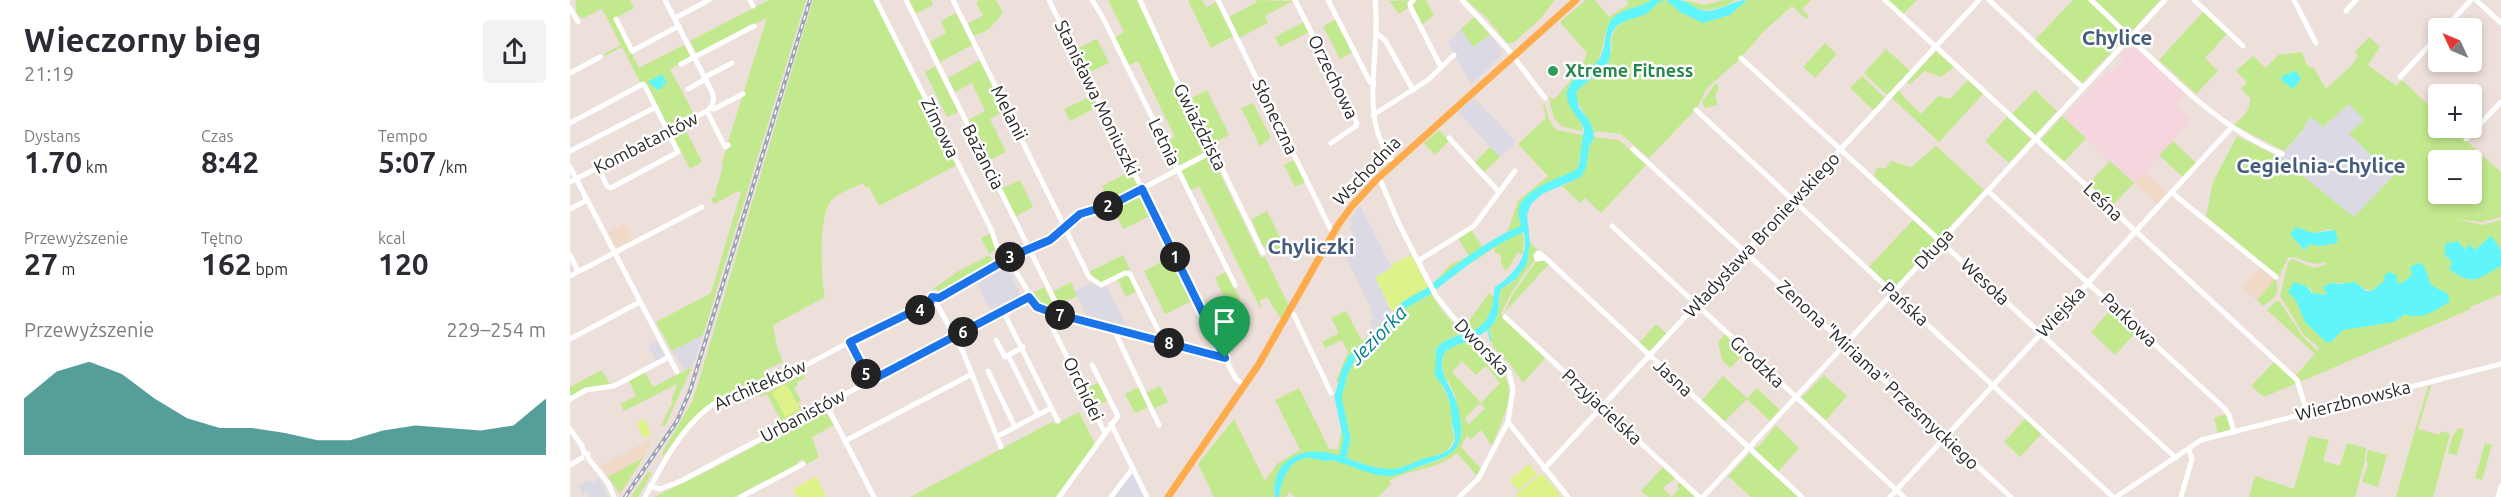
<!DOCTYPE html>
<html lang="pl">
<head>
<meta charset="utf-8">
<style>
  :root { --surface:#fff; --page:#f2f2f3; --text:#2b2b33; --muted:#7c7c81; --accent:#0f766e }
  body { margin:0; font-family:Ubuntu,sans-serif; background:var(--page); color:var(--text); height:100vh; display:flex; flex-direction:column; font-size:22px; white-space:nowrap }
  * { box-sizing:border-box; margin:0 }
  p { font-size:20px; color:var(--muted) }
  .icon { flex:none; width:33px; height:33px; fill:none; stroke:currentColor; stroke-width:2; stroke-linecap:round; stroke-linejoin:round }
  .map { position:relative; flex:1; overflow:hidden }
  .panel { display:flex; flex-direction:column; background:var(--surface); width:570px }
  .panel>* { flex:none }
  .needle { width:39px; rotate:314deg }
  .buttons { position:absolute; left:1858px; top:18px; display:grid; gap:12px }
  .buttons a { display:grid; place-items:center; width:54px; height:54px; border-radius:6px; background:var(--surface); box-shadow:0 3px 9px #0003; font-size:30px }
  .pin { position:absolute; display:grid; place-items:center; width:51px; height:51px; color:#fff; margin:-62px -26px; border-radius:50% 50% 50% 0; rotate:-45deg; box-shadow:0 0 6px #0007 }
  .pin .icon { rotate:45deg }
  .km { position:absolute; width:30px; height:30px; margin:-15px; border-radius:50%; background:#222; color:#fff; font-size:16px; line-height:30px; text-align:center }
  .round { display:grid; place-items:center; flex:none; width:63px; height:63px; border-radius:6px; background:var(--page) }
  .headline { display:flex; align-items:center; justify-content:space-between; height:102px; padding:0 24px }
  h1 { font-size:33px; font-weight:700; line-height:45px }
  .stats { display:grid; grid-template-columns:repeat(3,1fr); gap:9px; height:102px; padding:6px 24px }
  .stats div { display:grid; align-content:center }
  .stats b { font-size:30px; font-weight:700 }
  .stats small { font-size:16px; font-weight:400 }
  .stats p { font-size:16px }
  .chart { height:168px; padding:12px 24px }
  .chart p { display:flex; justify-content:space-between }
  .chart svg { width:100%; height:108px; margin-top:6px; fill:var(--accent); opacity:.7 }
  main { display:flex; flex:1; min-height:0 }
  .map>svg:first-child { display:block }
  .industrial { fill:#dbdae4 }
  .education { fill:#f0d9c6 }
  .medical { fill:#f5d5de }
  .green { fill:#c3e98f; fill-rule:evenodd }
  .pitch { fill:#def28a }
  .water { fill:#60f5fa }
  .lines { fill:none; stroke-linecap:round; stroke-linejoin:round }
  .stream { stroke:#60f5fa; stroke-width:1.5 }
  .river { stroke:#60f5fa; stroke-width:7 }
  .minor { stroke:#fff; stroke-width:5 }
  .major { stroke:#feab4c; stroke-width:7 }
  .rail-casing { stroke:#9ba5b5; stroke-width:4 }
  .rail { stroke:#fff; stroke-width:1.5; stroke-dasharray:4.5; stroke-linecap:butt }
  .route-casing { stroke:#fff; stroke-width:12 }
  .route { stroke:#1a73e8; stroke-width:8 }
  .leisure-dot { fill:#2e9e5b; stroke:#fff; stroke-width:2 }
  .labels { text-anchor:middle; stroke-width:5; stroke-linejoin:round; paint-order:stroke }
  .leisure-label { font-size:18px; font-weight:bold; fill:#27864d; stroke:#fff; text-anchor:start }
  .street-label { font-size:18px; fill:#292929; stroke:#fff }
  .water-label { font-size:20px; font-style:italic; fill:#037f8f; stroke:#fff }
  .quarter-label { font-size:21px; font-weight:bold; fill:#455c7d; stroke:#fff }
</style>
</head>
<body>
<main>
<section class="panel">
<div class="headline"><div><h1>Wieczorny bieg</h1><p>21:19</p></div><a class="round"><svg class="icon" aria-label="share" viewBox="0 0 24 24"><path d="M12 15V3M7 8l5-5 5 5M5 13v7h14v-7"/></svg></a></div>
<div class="stats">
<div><p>Dystans</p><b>1.70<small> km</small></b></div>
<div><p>Czas</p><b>8:42</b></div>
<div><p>Tempo</p><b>5:07<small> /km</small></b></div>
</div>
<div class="stats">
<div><p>Przewyższenie</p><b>27<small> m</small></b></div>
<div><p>Tętno</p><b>162<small> bpm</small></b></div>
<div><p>kcal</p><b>120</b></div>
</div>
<div class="chart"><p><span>Przewyższenie</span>229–254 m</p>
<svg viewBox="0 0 160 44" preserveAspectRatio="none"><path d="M0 44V21L10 10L20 6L30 11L40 21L50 29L60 33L70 33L80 35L90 38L100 38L110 34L120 32L130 33L140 34L150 32L160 21V44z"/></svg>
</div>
</section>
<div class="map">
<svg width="1931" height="497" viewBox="0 0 1931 497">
  <rect width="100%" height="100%" fill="#eddfd9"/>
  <g class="industrial">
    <polygon points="891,29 903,46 921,35 932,52 932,55 901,85 878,42"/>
    <polygon points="904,97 946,142 930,157 888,112"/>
    <polygon points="1779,104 1794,120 1779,134 1819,161 1829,171 1784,217 1709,157 1736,128 1733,126 1741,117 1753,127"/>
    <polygon points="790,206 822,268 805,277 822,312 804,330 800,321 804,318 800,312 802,310 769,243 783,235 779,227 783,224 780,220"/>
    <polygon points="432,269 439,271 451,295 423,311 417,305 407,283"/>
    <polygon points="521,283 532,287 536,285 558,328 519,320 505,291"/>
    <polygon points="133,335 122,367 115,370 102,351"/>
    <polygon points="87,341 96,357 87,362 78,346"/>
    <polygon points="563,472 575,497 543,497"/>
    <polygon points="29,478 39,497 19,497 18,492 13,495 8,486 18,480 23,483"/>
  </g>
  <g class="education">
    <polygon points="1574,172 1598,194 1588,204 1564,183"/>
    <polygon points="54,223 63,240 49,247 45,246 38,232"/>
    <polygon points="1691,268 1705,279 1687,300 1672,288"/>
    <polygon points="83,438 73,458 50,494 31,465"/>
  </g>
  <polygon class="medical" points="1562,41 1617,92 1605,104 1622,120 1564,183 1494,118 1538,71 1544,71 1552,63 1551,52"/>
  <g class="green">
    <path d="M8,0H60L64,8L44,19L69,68L114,45L121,57L100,69L124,114L99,128L75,82L71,84L52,47L35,56L34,54L51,45L32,9L13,18C3,14 8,9 5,2Z"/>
    <polygon points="199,0 236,0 133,335 102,351 86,322 141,293 171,192 168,191 144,204 141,199 147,195 145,194 153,166 152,162 156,150 161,147 158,142 197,18 127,54 120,41"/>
    <path d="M243,0H305L387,165L309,206L299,187H295L293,183C283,188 267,193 261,201C248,217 251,278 255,297L203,325L207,347L213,362L193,371L196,380C141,397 126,411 93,457L92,453L123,400Z"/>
    <polygon points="339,0 361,0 363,5 346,14"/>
    <path d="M410,0H426L433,13C425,23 417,34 403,35L398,23L413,16L406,2Z"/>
    <polygon points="538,0 567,0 639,151 609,165 606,164 595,142 605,137 568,61 558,66 544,38 554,32"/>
    <polygon points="618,0 632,0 636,7 646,2 663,36 641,48"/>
    <polygon points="686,0 723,1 695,16 698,23 669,38 659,17 687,2"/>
    <polygon points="840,0 836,3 839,7 829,14 819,1"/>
    <polygon points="848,0 856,0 864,15 851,25 841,5"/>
    <polygon points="896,0 985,0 969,20 943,43 937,43 916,17"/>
    <path d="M1016,0H1025L1039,17L1059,4L1056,0H1081C1069,9 1054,10 1041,22C1032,30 1035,53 1025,65C1017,75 997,78 997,94C997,109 1015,119 1012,131C986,126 984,125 979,97L985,99L1012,67L1017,53L990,22Z"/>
    <path d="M1096,0L1110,12L1133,23L1160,15L1177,0H1241L1232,9L1239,16L1236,19L1222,6L1194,31L1170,59L1137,88L1127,108L1079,158L1051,134L1027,131L1024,133C1021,117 1006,109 1006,92L1011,86L1026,76L1042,50L1041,39L1046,28L1055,20L1071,15L1090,1Z"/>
    <path d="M1112,0L1136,5L1154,0H1165C1147,12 1130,14 1112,0Z"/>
    <polygon points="1318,0 1347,0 1333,14"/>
    <polygon points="1503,0 1518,0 1553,34 1554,39 1512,83 1465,40"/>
    <polygon points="1525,0 1590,0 1560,33"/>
    <polygon points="1633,12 1657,34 1635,58 1648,71 1626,94 1589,60"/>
    <polygon points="386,13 403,47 400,46 372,61 370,64 360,42 376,33 371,21"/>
    <polygon points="905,16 920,35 903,47 891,29"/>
    <polygon points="767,19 783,52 770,59 753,26"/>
    <polygon points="734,22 739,32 710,47 705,37"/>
    <path d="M1799,37L1810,47L1798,65L1826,86L1832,80L1869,115V128H1882L1931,172V217L1912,222L1885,219L1912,225L1931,220V250L1921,237L1905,250L1899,244L1895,250L1888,241L1875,246V255L1882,262L1879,269C1906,288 1906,278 1931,266V294L1900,307L1901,309L1732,381L1726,375L1745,354L1697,310L1707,300L1710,302L1733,337L1747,351L1749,348L1734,335L1710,296L1718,263L1722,259L1744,268L1756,265L1755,262C1740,268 1732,256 1718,257L1709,277L1636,216L1643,182L1667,136L1709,157L1784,217L1828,171L1819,161L1806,160L1779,134L1794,120L1779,104L1753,127L1741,117L1734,125L1736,127L1714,151L1664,125C1673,117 1681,110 1680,98L1671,89L1677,82L1666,71L1683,56L1696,68L1708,55L1732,52L1737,66L1744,68L1756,89L1782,65L1788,56L1785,52ZM1869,160H1902V194H1869ZM1726,227L1743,233L1761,229L1766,243L1751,246L1740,244L1734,250L1722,236ZM1854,267L1861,285L1880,301C1868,310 1851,320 1835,314L1823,322L1772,330L1768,333L1764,341C1738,332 1725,313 1728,285L1730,284L1741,289L1742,293L1754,296L1766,283H1775L1802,291L1814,281L1815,275L1826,281L1827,283H1832Z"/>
    <polygon points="527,39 539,63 518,73 506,49"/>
    <polygon points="1255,43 1267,54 1245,78 1233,67"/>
    <polygon points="1316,49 1340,71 1317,95 1294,73"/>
    <polygon points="1366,51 1384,67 1371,77 1355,71 1340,84 1337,82"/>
    <polygon points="410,60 435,111 420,119 436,152 417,161 396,121 415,111 402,83 385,92 378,78"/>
    <polygon points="365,66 388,112 377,117 355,72"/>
    <polygon points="1292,76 1315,98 1304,111 1280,88"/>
    <path d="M1398,80L1413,94L1369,142L1322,98L1329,90C1334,98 1344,107 1351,114L1368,96L1380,99Z"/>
    <polygon points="1146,83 1149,87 1145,96 1148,105 1135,108 1132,102"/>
    <polygon points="637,90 659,135 640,145 631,131 618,100"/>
    <polygon points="1465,90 1487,111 1465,135 1442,114"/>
    <polygon points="524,95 529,106 500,121 494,109"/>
    <path d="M974,102L979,120L986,130L1013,135L1014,138L1007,170L962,192L951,229L954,239L953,255L948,252L936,271L931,264V255L924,252L925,247C907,261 884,271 867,288L864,283L880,265L899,256L888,238L901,230L913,247L937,233L948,201L978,176L948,144L976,118L973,104Z"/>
    <polygon points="683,103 701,138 690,146 671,108"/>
    <polygon points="1492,116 1516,138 1494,162 1470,141"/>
    <polygon points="1437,117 1461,139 1439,163 1415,141"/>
    <polygon points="114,127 132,162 120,169 103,136 105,131"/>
    <polygon points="869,130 879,141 865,155 854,143"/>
    <path d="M1024,137L1049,140L1076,165L1031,213L1015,198L1010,203L992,186C1023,174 1011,161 1024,137Z"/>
    <polygon points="1603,141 1626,163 1613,177 1589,155"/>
    <polygon points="1366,146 1414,190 1370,237 1304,176 1307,168 1316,168 1321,161 1341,167"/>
    <polygon points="920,147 930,157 913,173 904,163"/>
    <polygon points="637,157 644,161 691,258 695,257 719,306 711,319 697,297 689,301 692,306 690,308 629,186 619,191 610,173 612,169"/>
    <polygon points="724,160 735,182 725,187 714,165"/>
    <polygon points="1540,161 1564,183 1542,206 1518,184"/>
    <polygon points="561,171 569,187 539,201 532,186"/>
    <polygon points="450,180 463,207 445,217 431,189"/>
    <polygon points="573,194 582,215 553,229 543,209"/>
    <polygon points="697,211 715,247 699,254 695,247 692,245 682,219"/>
    <polygon points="1343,220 1367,241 1323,289 1299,267"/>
    <polygon points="421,233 425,250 419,254 411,238"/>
    <path d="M960,243L972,253C959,264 937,298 931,314L975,358L953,383L940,364L923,347L919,329L927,317L931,289L943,282Z"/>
    <polygon points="419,255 422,260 421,265 373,291 363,289 387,272"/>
    <polygon points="553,255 560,269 531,284 522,279 519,272"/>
    <polygon points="603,256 624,300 595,314 574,271"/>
    <polygon points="974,259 979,264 934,313 943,294 964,264 968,260"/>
    <polygon points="656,272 670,299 658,305 645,278"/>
    <polygon points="556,275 560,277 567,291 556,297 547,279"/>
    <path d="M1705,279C1711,293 1705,298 1693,306L1687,300Z"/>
    <polygon points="501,282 507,296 488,305 482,292"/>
    <polygon points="474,287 485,309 484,310 468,302 464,292"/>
    <path d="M858,287L871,309L892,334L878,339L865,372L882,406V429L885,438L877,451C867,455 830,470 820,469C785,468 748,435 715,463C706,471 703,486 705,497H644L628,464L664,419L695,481L707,464L730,450L705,400L729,388L759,449L768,450L772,428L765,395L770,382L766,381L778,352L772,340L755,348L752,342L769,333L761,318L776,311L792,341L842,295Z"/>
    <path d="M919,293L924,297C924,311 916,324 904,332L896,325Z"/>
    <polygon points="1542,308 1567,331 1545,355 1521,332"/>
    <polygon points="1086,324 1097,334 1079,352 1069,343"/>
    <polygon points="1155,334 1175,353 1160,368 1152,360 1148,342"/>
    <path d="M903,340L908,345L906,348C953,381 942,397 922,446L911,430L901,439L897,435L891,447L912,470L908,477L887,453C868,470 840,468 819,481L821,484L808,497H725L719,492L716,497H709C711,481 719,458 739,458C749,457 753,463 763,460L820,476L873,459L892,433L885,396L879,382L874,379L872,363L874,354L880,347ZM892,361L906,375L916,366L930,383L911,403L882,372ZM910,403L915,408L898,425L895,418Z"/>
    <polygon points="1704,362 1727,383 1694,397 1681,386"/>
    <polygon points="122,367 95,426 91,425 103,402 101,401 107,384 54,411 50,404 66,396 59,380 75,372 83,387"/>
    <polygon points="32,370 41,386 16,388 0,398 0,387"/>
    <polygon points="233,374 235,378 227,382 228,385 224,388 231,401 228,403 232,410 215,419 212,423 197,394 190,397 190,394 199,392"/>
    <polygon points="1254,375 1277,396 1256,420 1231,398"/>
    <polygon points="1153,376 1177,398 1187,388 1210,410 1200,421 1177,399 1154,422 1131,401"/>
    <polygon points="529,382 537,401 523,407 515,389"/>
    <polygon points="590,386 598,402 583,409 575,393"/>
    <polygon points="1858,386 1861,386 1848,429 1869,435 1871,431 1880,434 1863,497 1826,497"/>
    <polygon points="569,387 578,407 565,413 555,394"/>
    <polygon points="253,409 264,425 242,437 249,457 236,465 233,459 227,462 228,465 198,482 196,480 164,497 84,497 142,469"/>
    <polygon points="509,412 525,444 487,497 340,497 482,422 486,424"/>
    <polygon points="1656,414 1661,429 1648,433 1644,418"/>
    <polygon points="1456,418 1472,433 1450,457 1434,442"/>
    <polygon points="1206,425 1229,448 1208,472 1184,449 1192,443"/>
    <polygon points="1888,428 1894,429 1887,455 1878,453 1882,438"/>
    <polygon points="1739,436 1759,440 1753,461 1770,466 1777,443 1796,448 1794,464 1785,497 1679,497 1685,476 1724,489"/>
    <polygon points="1915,443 1922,445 1912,480 1905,478"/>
    <polygon points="1798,450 1817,455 1808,487 1792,482 1798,464 1796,460"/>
    <polygon points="1180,453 1228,497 1181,497 1158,476"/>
    <polygon points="73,458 50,494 38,477"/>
    <polygon points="1093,467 1106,478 1093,488 1101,497 1109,489 1107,486 1110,482 1125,495 1123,497 1078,497 1071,491"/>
    <polygon points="78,472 82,473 68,497 61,497"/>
  </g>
  <g class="pitch">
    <polygon points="841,255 858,287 842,295 822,312 805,277 822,268 821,265"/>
    <polygon points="216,384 230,409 215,417 202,392"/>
    <polygon points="74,419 82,434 74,438 66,423"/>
    <polygon points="959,464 967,474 948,490 940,480"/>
    <polygon points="972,473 992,497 947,497 945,495"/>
    <polygon points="246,476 256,497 227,497 223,489"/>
  </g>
  <g class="water">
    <path d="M1081,0H1094C1086,2 1085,7 1080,11C1067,21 1047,17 1041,36C1039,45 1043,54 1037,64C1030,76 1015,81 1006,92L1009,108L1019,120L1023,130L1024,137L1019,147L1016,168L1011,177L972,194L961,204L957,215L960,243L957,263L947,278L931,289C927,301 931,313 923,324C910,342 878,344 874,354C866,373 882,386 887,404C897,446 890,454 850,466C841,469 830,475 820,476C802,477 780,465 763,460C753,463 749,458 739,458C719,458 711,481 709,497H705C703,486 706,471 715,463C749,434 785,469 821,469C833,469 845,461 856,458C867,455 884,453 885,438C885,433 882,427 882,421C881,409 881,401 875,390C873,384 867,381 865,375L866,349C883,328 910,341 921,310C924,303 923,295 925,287C942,276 960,257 954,234C951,224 945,213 951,203C963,185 989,179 1007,169L1009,164L1014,129C1010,117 995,107 997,92C1000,75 1024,71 1031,56C1037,43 1033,28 1044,17C1055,7 1070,9 1081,0Z"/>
    <path d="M1096,0C1100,0 1106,0 1110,0C1119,2 1126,10 1136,11C1152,11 1162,0 1177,0L1160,15L1133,23L1110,12Z"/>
    <polygon points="1726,71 1731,79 1723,89 1711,80 1712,76"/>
    <polygon points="92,74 98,85 92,82 93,88 88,90 78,82"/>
    <polygon points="1726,227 1743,233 1765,230 1768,240 1766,243 1751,246 1740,244 1734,250 1720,234"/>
    <path d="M1921,236L1931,250V266C1907,278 1906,288 1879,269L1882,262L1875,255V244L1888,241L1895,250L1899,244L1905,250Z"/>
    <path d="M1849,263L1854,266L1861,285L1878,294L1880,301C1867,310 1851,321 1835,314L1824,322L1773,330L1761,342H1756L1735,322L1726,300L1718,292L1724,282L1736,286L1742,293L1757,295L1753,287L1761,283L1769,284L1785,282L1796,291H1802L1814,281L1815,275L1818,272L1827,275V283H1832L1842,275L1840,267Z"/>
  </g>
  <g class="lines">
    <polyline class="stream" points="918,330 921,341"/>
    <g class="river">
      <path d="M866,285C894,263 922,241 955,228"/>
      <polyline points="772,460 777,439 768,397 775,371 783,356 820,323 834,305 859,291"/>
    </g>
    <g class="minor">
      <polyline points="180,0 183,6"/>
      <path d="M306,0L421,229C425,238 425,247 432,255"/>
      <polyline points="336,0 488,307 487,314"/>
      <polyline points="383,0 519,277 531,285 555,273 560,274 591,336 590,341"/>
      <polyline points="479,0 655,358 666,379 675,386"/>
      <polyline points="522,0 532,16 665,285"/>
      <polyline points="570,0 630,132 649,162 693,253"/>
      <polyline points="648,0 763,234"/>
      <polyline points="725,0 787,123 786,126 761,143"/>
      <polyline points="758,0 800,82 804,84"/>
      <path d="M805,0C812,53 786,118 824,163"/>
      <polyline points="843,0 840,4 841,8 871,67"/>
      <polyline points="892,0 936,47 975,98"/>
      <polyline points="1315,0 1727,380 1737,412"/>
      <polyline points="1419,0 1513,88"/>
      <path d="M1521,0C1577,52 1640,125 1712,154"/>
      <polyline points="1624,0 1673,46"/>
      <polyline points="1724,0 1746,43"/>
      <polyline points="1906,0 1931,23"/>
      <polyline points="0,8 8,22"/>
      <polyline points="1776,11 1786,0"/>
      <polyline points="105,18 139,0"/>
      <polyline points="46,19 62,51 109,26"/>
      <polyline points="1875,28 1901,0"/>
      <polyline points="806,33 815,40 843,90"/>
      <polyline points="1171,58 1606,458"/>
      <polyline points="111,64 184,26"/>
      <polyline points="0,73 30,57"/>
      <polyline points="135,77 162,63"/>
      <polyline points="1830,77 1869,35"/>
      <polyline points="118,89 136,79"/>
      <polyline points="140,108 144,109 173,94"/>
      <polyline points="1126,110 1543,497"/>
      <polyline points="137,111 155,147 158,145"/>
      <polyline points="803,115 858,80 884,55"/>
      <polyline points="0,123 73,84 75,86 108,152 41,188 37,186 28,167"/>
      <polyline points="879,138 929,192"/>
      <polyline points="1896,139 1931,102"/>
      <polyline points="1063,149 1441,497"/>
      <polyline points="0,151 86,107"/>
      <polyline points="0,167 107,372"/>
      <polyline points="807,179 811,182 830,226 866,296 883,317 939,372 943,389 938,422 998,497"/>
      <path d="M0,182L137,111C143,106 145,100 142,92L95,0"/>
      <polyline points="1418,191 1654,408 1659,415 1664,432"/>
      <polyline points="1602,193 1706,277"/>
      <polyline points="0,209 17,200"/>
      <polyline points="1042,226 1334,497"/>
      <polyline points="0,255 8,271"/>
      <polyline points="440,257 480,240 510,214 543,204 643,151"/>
      <polyline points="975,258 967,259 966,256 968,253 971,254 1232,497"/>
      <polyline points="848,261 904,226 945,171"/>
      <polyline points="438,262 444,268 467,307 494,317 655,358"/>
      <polyline points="0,276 132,207"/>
      <polyline points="369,299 432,262"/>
      <polyline points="368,306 393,352 431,447"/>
      <polyline points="433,311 488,421"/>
      <polyline points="719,311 724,315 761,393"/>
      <polyline points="480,312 478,319 535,433"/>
      <polyline points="935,317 1129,497"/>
      <polyline points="543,328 589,425"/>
      <polyline points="0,339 68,303"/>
      <polyline points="426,340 435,357 453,347"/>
      <polyline points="280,342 300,381"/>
      <polyline points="440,359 468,415"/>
      <polyline points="418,371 445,427"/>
      <polyline points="0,399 16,390 44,386 99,357"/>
      <polyline points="256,404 304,497"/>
      <polyline points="541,424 577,497"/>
      <polyline points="0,429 12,446 14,453 18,454 18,458 38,483 44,497"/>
      <polyline points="430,435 481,408"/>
      <polyline points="275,441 402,374"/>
      <polyline points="0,465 12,458"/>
      <polyline points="974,469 1409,0"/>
      <polyline points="80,486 90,489 111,481 459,297"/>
      <path d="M75,497C92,465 109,431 138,408C160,391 185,390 209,379C242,363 274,344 306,328C324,319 343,314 361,303"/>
      <polyline points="171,497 233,464"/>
      <polyline points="489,497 548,416 522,365"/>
      <polyline points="541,497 563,468"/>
      <polyline points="889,497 908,479 938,422"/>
      <polyline points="1133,497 1595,0"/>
      <polyline points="1320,497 1662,127"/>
      <polyline points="1546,497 1631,440 1931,364"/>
      <polyline points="1611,497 1622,459 1619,450"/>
      <polyline points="1928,497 1931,486"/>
    </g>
    <polyline class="major" points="598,497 689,364 768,225 782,206 807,179 1006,0"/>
    <defs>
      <polyline id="rail" points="55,497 107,421 120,391 240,0"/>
    </defs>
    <use href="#rail" class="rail-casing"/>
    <use href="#rail" class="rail"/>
  </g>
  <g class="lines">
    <defs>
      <polygon id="route" points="572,189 655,358 483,313 467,307 459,297 300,381 280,342 360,303 362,297 369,298 432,262 438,262 440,257 480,240 510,214 543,204"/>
    </defs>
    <use href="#route" class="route-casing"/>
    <use href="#route" class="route"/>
  </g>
  <circle class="leisure-dot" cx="983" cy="71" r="6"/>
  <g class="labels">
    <g class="leisure-label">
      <text x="995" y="77">Xtreme Fitness</text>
    </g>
    <g class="street-label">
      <text transform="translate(763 77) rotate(64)" y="6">Orzechowa</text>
      <text transform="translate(527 98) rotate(64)" y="6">Stanisława Moniuszki</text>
      <text transform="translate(439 113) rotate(63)" y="6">Melanii</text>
      <text transform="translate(705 117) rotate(64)" y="6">Słoneczna</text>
      <text transform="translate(630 127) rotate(63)" y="6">Gwiaździsta</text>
      <text transform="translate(370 128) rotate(64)" y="6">Zimowa</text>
      <text transform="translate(594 142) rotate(64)" y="6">Letnia</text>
      <text transform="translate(76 143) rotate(-27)" y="6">Kombatantów</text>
      <text transform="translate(413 157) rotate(63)" y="6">Bażancia</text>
      <text transform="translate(797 171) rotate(-46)" y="6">Wschodnia</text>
      <text transform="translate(1533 202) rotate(43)" y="6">Leśna</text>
      <text transform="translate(1192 235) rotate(-47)" y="6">Władysława Broniewskiego</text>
      <text transform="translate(1364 249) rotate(-47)" y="6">Długa</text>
      <text transform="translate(1415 282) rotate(43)" y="6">Wesoła</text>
      <text transform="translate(1335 304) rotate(42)" y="6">Pańska</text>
      <text transform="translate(1491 312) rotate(-47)" y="6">Wiejska</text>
      <text transform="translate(1559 320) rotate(43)" y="6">Parkowa</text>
      <text transform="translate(912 347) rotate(46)" y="6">Dworska</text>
      <text transform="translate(1187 362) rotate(43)" y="6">Grodzka</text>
      <text transform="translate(1308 375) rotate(43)" y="6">Zenona "Miriama" Przesmyckiego</text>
      <text transform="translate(1103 378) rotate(43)" y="6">Jasna</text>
      <text transform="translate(190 385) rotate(-24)" y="6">Architektów</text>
      <text transform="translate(513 389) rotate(64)" y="6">Orchidei</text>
      <text transform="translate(1783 401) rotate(-14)" y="6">Wierzbnowska</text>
      <text transform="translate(1032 407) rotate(43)" y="6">Przyjacielska</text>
      <text transform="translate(233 416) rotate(-28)" y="6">Urbanistów</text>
    </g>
    <g class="water-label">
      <text transform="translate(808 335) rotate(-46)" y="7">Jeziorka</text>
    </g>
    <g class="quarter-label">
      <text x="1547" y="45">Chylice</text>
      <text x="1751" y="173">Cegielnia-Chylice</text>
      <text x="741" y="254">Chyliczki</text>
    </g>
  </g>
</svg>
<div class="buttons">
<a><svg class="needle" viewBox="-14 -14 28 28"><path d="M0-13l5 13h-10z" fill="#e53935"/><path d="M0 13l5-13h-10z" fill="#7c7c81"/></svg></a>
<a>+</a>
<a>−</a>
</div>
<div class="pin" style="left:655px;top:358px;background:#1e9e55"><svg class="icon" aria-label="arrive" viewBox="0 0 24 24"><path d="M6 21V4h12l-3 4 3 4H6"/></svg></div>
<b class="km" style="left:605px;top:257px">1</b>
<b class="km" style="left:538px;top:206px">2</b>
<b class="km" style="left:440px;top:257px">3</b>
<b class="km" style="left:350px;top:310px">4</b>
<b class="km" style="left:296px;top:374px">5</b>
<b class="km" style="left:393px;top:332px">6</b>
<b class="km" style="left:490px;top:315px">7</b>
<b class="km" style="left:599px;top:343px">8</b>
</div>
</main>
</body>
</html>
